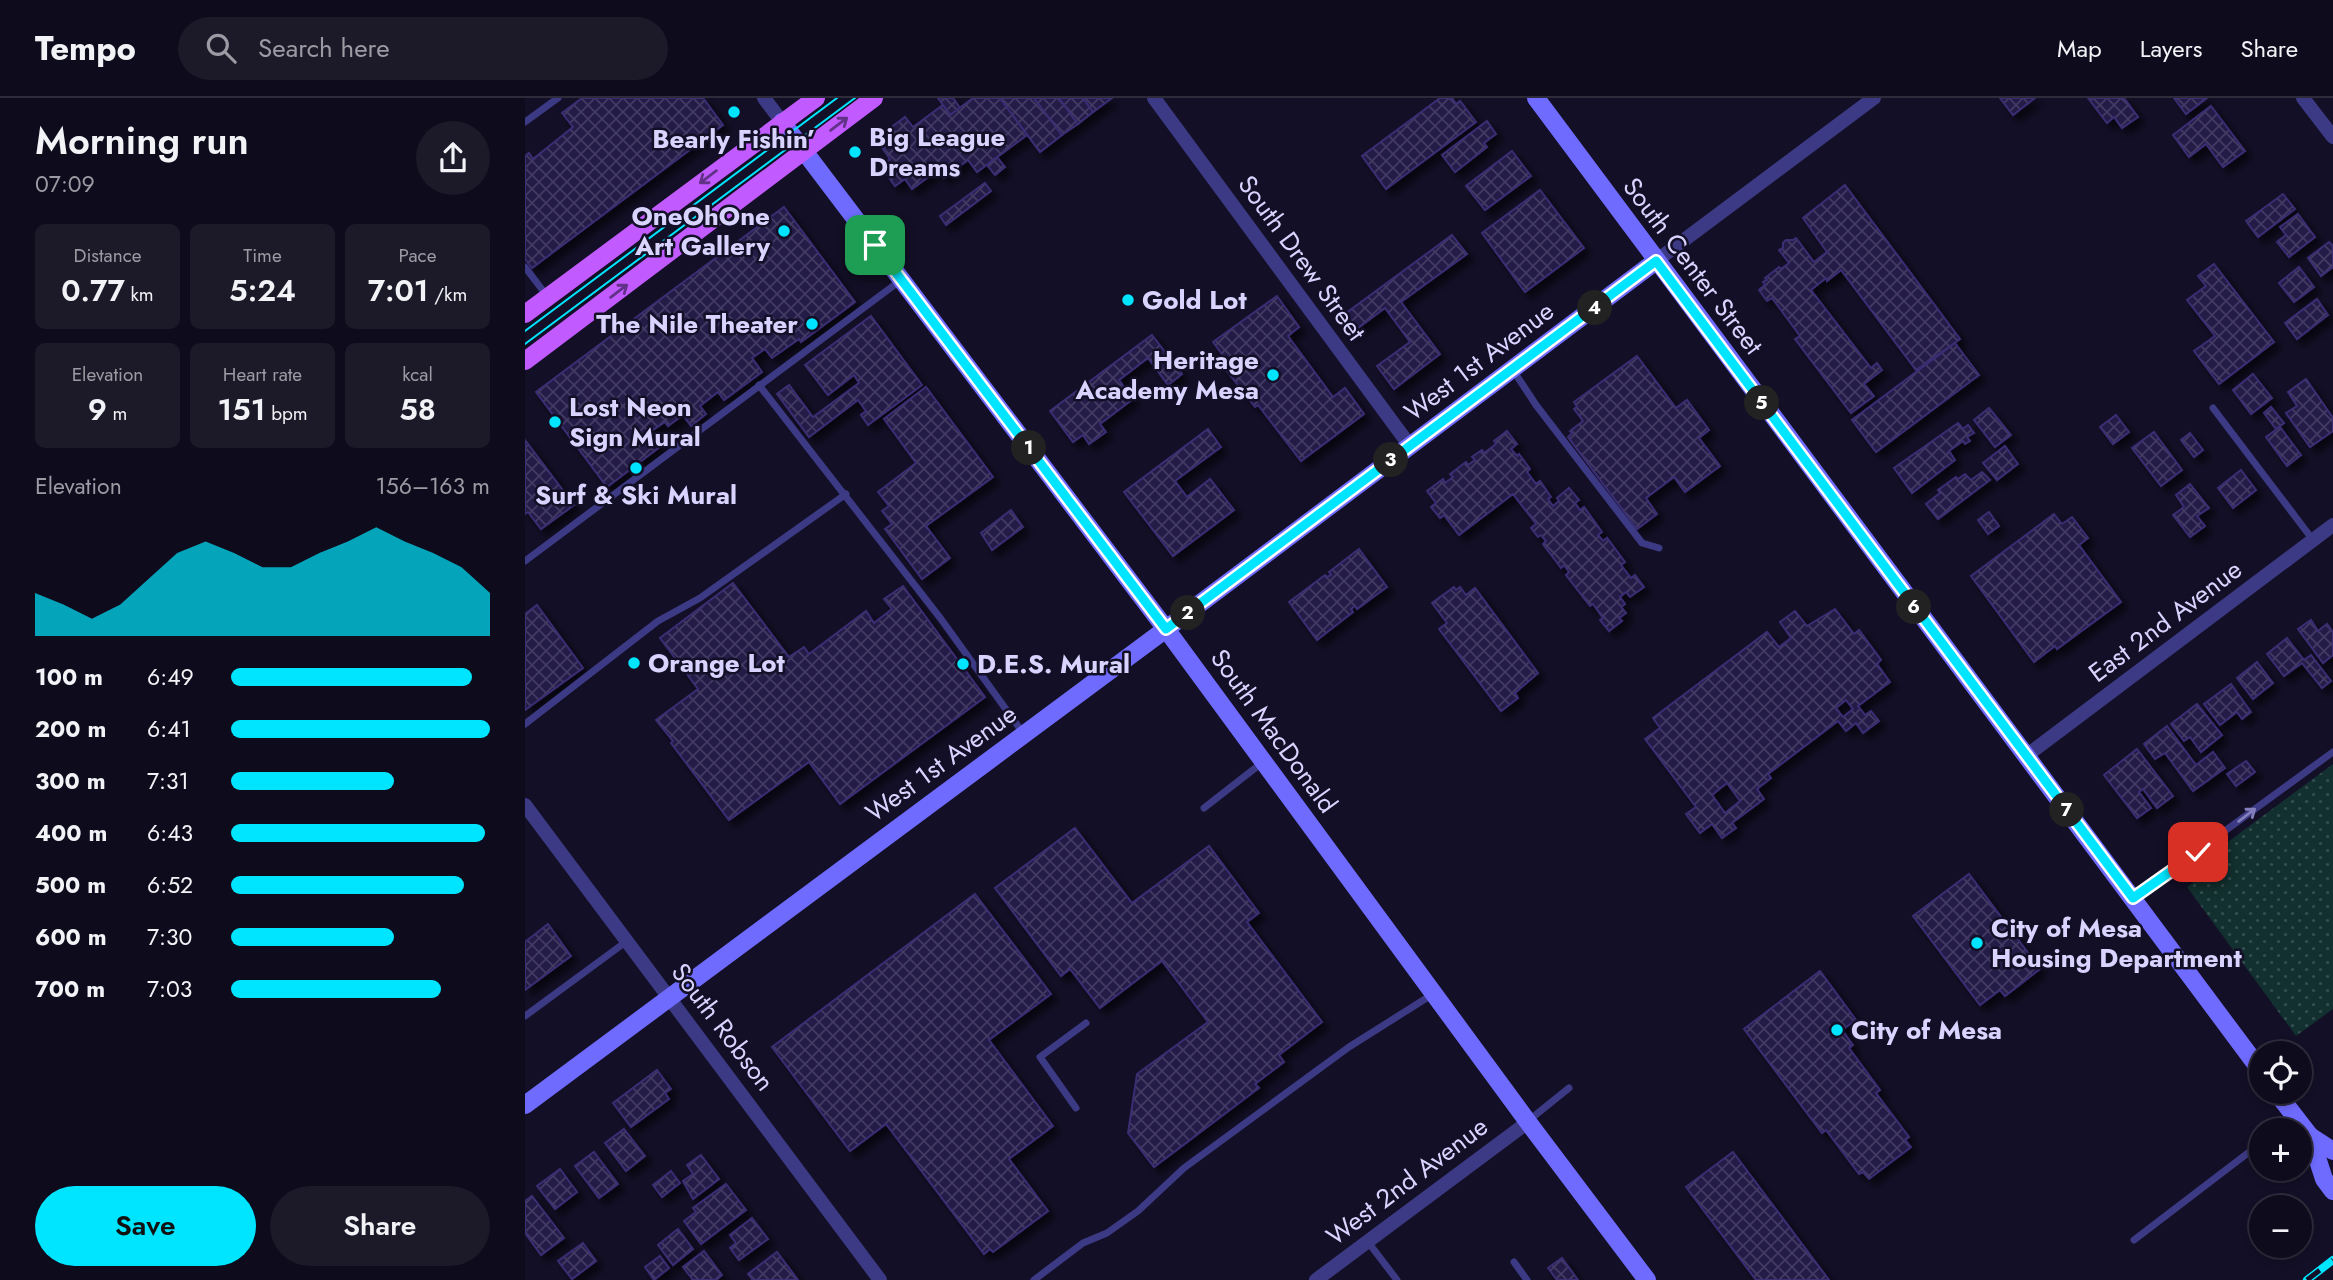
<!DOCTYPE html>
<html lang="en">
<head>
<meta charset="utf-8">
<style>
  :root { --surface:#0e0b1c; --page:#1c1929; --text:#f1f3f6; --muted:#9b9ba3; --line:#2e2b3b; --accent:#00e5ff }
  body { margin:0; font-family:Jost,sans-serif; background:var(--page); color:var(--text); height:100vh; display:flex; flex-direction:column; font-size:26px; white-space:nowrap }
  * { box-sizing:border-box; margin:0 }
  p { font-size:23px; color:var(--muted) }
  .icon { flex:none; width:38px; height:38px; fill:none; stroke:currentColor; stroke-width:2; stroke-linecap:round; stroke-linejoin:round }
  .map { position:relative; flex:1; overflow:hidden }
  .details { display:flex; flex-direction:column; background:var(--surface); width:525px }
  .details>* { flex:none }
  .fabs { position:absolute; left:1724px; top:943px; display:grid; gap:14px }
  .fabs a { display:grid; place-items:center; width:63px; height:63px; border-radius:50%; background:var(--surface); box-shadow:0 4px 10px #0003,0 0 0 2px var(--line); font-size:35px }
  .pin { position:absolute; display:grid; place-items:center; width:60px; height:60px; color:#fff; margin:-30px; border-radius:14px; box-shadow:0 4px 10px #0006 }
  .km { position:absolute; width:35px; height:35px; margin:-18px; border-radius:50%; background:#222; color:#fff; font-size:19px; line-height:35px; text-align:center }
  .round { display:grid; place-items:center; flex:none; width:74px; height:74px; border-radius:37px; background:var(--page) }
  .summary { display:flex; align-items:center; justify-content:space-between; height:119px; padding:0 35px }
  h1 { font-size:38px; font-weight:600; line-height:52px }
  .metrics { display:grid; grid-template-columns:repeat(3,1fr); gap:10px; height:119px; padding:7px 35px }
  .metrics div { display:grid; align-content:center; border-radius:10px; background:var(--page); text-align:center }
  .metrics b { font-size:30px; font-weight:600 }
  .metrics small { font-size:19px; font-weight:400 }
  .metrics p { font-size:19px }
  .chart { height:196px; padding:14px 35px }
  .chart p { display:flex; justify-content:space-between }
  .chart svg { width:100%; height:126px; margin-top:7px; fill:var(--accent); opacity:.7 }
  .primary-button { display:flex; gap:14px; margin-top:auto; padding:14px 35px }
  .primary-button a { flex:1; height:80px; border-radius:42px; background:var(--accent); color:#111; font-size:28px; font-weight:600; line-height:80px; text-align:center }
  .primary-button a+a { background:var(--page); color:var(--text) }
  ul { padding:0 35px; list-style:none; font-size:23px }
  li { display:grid; grid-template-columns:112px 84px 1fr; align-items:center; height:52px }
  li i { height:18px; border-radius:9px; background:var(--accent) }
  header { display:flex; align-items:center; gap:42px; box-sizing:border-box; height:98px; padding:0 35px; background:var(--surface); border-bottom:2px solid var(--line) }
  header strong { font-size:33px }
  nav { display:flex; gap:38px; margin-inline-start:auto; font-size:24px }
  .search { width:490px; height:63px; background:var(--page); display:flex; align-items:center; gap:18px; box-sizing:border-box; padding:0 24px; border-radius:38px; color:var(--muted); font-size:26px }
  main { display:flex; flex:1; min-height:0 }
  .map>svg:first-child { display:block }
  .grass { fill:url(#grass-dots) }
  .building { fill:url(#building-cross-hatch); stroke:#3b2d73; stroke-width:2; fill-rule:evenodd; filter:url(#shadow) }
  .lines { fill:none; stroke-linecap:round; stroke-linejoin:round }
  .lane { stroke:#3d3a85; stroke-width:7 }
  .street { stroke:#3d3a85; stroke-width:14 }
  .secondary { stroke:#6f6bff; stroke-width:18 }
  .primary { stroke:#c25bff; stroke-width:18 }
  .tram { stroke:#00e5ff; stroke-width:2 }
  .rail-casing { stroke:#00e5ff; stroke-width:8 }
  .rail { stroke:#130f26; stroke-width:5; stroke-dasharray:16; stroke-linecap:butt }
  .oneway { stroke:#623188 }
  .oneway2 { stroke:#837fbc }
  .route-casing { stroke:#fff; stroke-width:14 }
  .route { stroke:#00e5ff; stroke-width:9 }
  .poi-dot { fill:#00e5ff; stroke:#130f26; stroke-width:2.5 }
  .labels { text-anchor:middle; stroke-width:5; stroke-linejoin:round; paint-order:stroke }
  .poi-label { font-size:26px; font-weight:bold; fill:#d9d4ff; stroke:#130f26; text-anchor:start }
  .street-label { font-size:26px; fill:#d9d4ff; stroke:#130f26 }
</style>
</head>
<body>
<header>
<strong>Tempo</strong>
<div class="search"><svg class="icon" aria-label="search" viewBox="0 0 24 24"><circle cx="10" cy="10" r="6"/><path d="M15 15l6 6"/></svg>Search here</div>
<nav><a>Map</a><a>Layers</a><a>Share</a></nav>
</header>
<main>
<section class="details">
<div class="summary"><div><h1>Morning run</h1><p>07:09</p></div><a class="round"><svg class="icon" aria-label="share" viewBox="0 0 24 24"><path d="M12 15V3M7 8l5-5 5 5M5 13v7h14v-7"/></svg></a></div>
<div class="metrics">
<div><p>Distance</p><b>0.77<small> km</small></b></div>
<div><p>Time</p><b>5:24</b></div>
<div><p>Pace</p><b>7:01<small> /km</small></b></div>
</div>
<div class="metrics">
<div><p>Elevation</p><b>9<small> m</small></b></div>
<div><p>Heart rate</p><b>151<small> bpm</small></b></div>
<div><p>kcal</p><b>58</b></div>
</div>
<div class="chart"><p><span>Elevation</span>156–163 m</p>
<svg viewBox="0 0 160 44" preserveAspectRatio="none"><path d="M0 44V29L10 33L20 38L30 33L40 24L50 15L60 11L70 15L80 20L90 20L100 15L110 11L120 6L130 11L140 15L150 20L160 29V44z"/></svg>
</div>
<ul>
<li><b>100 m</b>6:49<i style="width:93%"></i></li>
<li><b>200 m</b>6:41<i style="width:100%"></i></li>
<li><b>300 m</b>7:31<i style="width:63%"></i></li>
<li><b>400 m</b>6:43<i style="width:98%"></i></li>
<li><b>500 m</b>6:52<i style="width:90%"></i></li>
<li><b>600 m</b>7:30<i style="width:63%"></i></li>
<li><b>700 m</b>7:03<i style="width:81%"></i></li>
</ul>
<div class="primary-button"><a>Save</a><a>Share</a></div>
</section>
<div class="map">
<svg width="1808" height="1182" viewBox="0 0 1808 1182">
  <defs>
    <pattern id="grass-dots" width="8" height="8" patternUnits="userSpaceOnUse" patternTransform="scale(1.75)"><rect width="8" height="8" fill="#12302f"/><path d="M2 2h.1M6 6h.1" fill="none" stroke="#344d4e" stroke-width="1.8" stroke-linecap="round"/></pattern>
    <pattern id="building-cross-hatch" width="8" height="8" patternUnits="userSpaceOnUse" patternTransform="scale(1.75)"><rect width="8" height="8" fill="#241b47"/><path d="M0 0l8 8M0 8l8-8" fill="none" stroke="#433b63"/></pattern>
    <filter id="shadow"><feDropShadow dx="6" dy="6" stdDeviation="3.5" flood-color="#0009"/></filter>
  </defs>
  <rect width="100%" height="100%" fill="#130f26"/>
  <polygon class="grass" points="1808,666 1808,911 1771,938 1662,789 1674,780 1677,763"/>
  <g class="building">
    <polygon points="57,0 178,0 198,27 7,170 0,161 0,58 4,55 8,61 48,29 37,15"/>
    <polygon points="413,0 428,0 435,10 425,17"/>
    <polygon points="448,0 475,0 502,37 452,74 443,62 419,80 413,72 387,91 380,81 370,88 356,68 365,61 358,51 368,44 360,34 380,19 388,29 418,7 425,17"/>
    <polygon points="475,0 509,0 537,37 515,54"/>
    <polygon points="509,0 534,0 553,26 537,37"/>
    <polygon points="534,0 558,0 568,14 553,26"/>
    <polygon points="558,0 587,0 568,14"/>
    <polygon points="915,0 927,0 931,6 935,3 951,24 861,91 837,58"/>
    <polygon points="1475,0 1510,0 1488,17"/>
    <polygon points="1563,0 1599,0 1613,19 1597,30 1589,19 1582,25"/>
    <polygon points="1649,0 1682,0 1661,16"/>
    <polygon points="1686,8 1720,53 1698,69 1681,46 1664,59 1648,37"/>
    <polygon points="962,23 971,36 959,45 962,49 930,74 917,57"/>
    <polygon points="987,53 1006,78 960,112 941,88"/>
    <polygon points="472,59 480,69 470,77 462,67"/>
    <polygon points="460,85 466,93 421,127 415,118"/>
    <polygon points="1320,87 1435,241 1391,272 1316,172 1302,183 1301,180 1286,192 1346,270 1352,265 1357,272 1339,286 1349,298 1326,315 1270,241 1275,238 1247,200 1242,203 1234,192 1240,187 1238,184 1242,182 1240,180 1254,169 1256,171 1264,165 1254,152 1258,150 1258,145 1261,142 1268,142 1271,140 1289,164 1302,154 1278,120"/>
    <polygon points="1015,92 1059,150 1000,194 957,135"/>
    <polygon points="1758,96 1770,111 1733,139 1721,123"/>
    <polygon points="259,109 330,204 276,244 274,241 247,260 240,251 227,260 237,274 199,302 193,294 175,308 181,316 166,328 158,317 143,328 140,324 125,334 136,348 82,389 11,294"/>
    <polygon points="1773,116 1790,139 1764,159 1752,144 1761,137 1755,129"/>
    <polygon points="927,137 942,156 876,204 915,256 869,291 852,268 885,244 860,210 825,236 813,221"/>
    <polygon points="1804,144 1808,148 1808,169 1796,178 1783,160"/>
    <polygon points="1689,166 1749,244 1694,286 1669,253 1690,238 1662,202 1681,188 1673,178"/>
    <polygon points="1774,169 1789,189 1769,204 1754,185"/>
    <polygon points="752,198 774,229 763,238 808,299 820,290 839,316 776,363 733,307 730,309 694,263 699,259 688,244"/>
    <polygon points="1792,201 1803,217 1772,241 1760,225"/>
    <polygon points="346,218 397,287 343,327 336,317 341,313 333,302 284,339 252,296 264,287 288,319 334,285 329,277 303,297 280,267"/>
    <polygon points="627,237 657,276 643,287 623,260 594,282 608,301 575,326 581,334 564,346 558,337 548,344 525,313"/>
    <polygon points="1430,245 1454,277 1351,354 1327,322"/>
    <polygon points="1112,258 1151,310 1162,302 1184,332 1174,340 1195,368 1160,394 1149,379 1121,400 1132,416 1112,431 1043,339 1047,335 1045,333 1058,323 1049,311 1052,309 1049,304"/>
    <polygon points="1728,276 1747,300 1726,316 1708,292"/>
    <polygon points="1781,281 1808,320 1808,333 1785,349 1761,315 1772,308 1763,294"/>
    <polygon points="401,289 468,379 401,428 425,460 397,481 360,431 367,426 357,413 364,408 353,394 391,365 359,321"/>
    <polygon points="1746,309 1759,325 1751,331 1739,315"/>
    <polygon points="1464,310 1486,337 1470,349 1449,322"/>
    <polygon points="1591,317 1604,334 1588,346 1575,329"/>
    <polygon points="1433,325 1438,331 1443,327 1449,335 1442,339 1445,343 1440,346 1438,343 1424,353 1430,362 1387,395 1369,370"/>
    <polygon points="1755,329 1776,357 1762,368 1741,339"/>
    <polygon points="683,331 696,349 650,383 662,399 685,381 709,412 648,458 599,394"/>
    <polygon points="982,333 992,346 986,351 992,358 994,356 1005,371 1002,374 1011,386 1015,383 1026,399 1023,401 1028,408 1034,403 1032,400 1044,390 1054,402 1050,405 1055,412 1059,409 1077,434 1073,437 1078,443 1082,440 1100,464 1096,467 1106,480 1110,477 1119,489 1105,499 1101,494 1095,499 1100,506 1096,509 1101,515 1094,520 1097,523 1084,533 1075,522 1078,520 1068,506 1065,508 1041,477 1044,474 1039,467 1036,470 1018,446 1021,443 1016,437 1013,439 1006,430 1011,426 988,396 934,437 919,417 915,420 906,409 911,405 902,393 918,381 920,385 928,379 925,376 941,364 943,367 950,362 947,359 957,352 959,355 971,346 969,343"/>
    <polygon points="1629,334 1657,372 1636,388 1607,350"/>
    <polygon points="1665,335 1678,352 1669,359 1656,342"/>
    <polygon points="0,342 49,407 16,431 3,414 0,416"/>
    <polygon points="1480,348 1493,366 1472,382 1458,365"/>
    <polygon points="1716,372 1731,392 1708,410 1693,390"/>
    <polygon points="1457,374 1465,382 1413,421 1401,406 1415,395 1413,392 1431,379 1433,381 1440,376 1446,382"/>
    <polygon points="1665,386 1684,410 1672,418 1680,428 1665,439 1648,417 1659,409 1651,397"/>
    <polygon points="486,412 498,429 467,452 456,435"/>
    <polygon points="1464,414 1474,428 1463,436 1453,422"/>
    <polygon points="1529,416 1537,426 1547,419 1563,440 1554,447 1596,504 1532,551 1530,548 1509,564 1446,478"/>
    <polygon points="834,451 862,489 832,511 830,508 826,511 828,514 792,542 764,504 800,477 802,479 806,477 804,474"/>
    <polygon points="208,485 264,559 279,549 284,556 341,513 349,525 367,511 359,501 378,488 460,599 315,706 284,664 204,722 146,645 148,643 131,622 173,591 135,540"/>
    <polygon points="929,489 931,492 935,489 941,497 950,490 1013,575 990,595 993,600 976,613 914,531 922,525 907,505"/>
    <polygon points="12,507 58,570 0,612 0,516"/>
    <path d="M1310,511L1329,536L1334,532L1356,562L1352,566L1365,584L1333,608L1340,617L1346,613L1354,623L1338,635L1331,625L1321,633L1313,623L1243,676L1246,680L1232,691L1239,701L1207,725L1211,730L1197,740L1187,726L1175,735L1161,716L1171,709L1120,641L1135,630L1128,620L1242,534L1254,549L1266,540L1255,524L1270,513L1282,528ZM1321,602L1328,611L1318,619L1311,610ZM1202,685L1215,703L1200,715L1187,697Z"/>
    <polygon points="1786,522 1793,533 1802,526 1808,534 1808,557 1798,565 1773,531"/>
    <polygon points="1762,540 1779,562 1786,557 1806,583 1797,590 1777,565 1759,578 1742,556"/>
    <polygon points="1732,564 1748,585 1728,601 1712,580"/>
    <polygon points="1706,586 1726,614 1717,621 1712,614 1695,627 1679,606"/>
    <polygon points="1672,606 1697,637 1676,654 1665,639 1659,643 1646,626"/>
    <polygon points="1642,628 1671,667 1688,654 1700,670 1668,693 1640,655 1630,661 1619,646"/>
    <polygon points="1612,651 1648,698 1632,710 1618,691 1614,694 1626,710 1612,720 1579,677"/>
    <polygon points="1721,663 1730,674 1711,688 1702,676"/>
    <polygon points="550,730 607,805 684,748 734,815 722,824 797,924 754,957 759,964 730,986 734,990 629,1069 603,1035 612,976 683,924 637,863 575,910 545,871 536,878 470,790"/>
    <polygon points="1444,776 1515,871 1480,898 1475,892 1455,907 1388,818"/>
    <polygon points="450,796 526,896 464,942 528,1028 484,1061 523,1113 468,1154 465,1151 459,1156 361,1026 325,1053 247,949"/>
    <polygon points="23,826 46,858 0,892 0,844"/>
    <polygon points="1295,873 1331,922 1317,932 1328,947 1324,950 1355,992 1351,995 1384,1039 1380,1042 1386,1049 1344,1081 1338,1074 1334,1076 1301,1032 1297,1035 1219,931"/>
    <polygon points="132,972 146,991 140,995 144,1001 106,1029 88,1005"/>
    <polygon points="99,1031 120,1058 101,1073 80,1045"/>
    <polygon points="69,1054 93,1086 74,1100 50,1068"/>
    <polygon points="1208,1054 1304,1182 1231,1182 1161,1089"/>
    <polygon points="176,1057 194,1081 168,1101 158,1083 168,1076 162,1067"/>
    <polygon points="35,1071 52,1094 30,1111 12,1088"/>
    <polygon points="146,1073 155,1085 137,1099 128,1087"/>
    <polygon points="201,1086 221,1112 176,1146 159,1123 171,1114 168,1110"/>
    <polygon points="7,1098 39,1140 16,1157 0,1135 0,1103"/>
    <polygon points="227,1120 243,1141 214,1162 205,1150 211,1145 205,1137"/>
    <polygon points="153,1131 168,1151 148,1167 133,1147"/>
    <polygon points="58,1145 71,1163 47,1181 33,1163"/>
    <polygon points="179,1153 197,1177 191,1182 168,1182 158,1169"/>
    <polygon points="252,1154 273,1182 228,1182 223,1176"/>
    <polygon points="135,1158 144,1170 129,1182 120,1169"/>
    <polygon points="1037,1160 1053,1182 1032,1182 1023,1170"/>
  </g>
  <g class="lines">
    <g class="lane">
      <polyline points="0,24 33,0"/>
      <polyline points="0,169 22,198"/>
      <polyline points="988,272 1011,307 1117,445 1134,450"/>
      <polyline points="234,287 416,521 498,635"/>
      <polyline points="1688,310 1788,442"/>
      <polyline points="0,463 376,182"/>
      <polyline points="0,626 133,523 175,500 321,396"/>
      <polyline points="679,710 738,664"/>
      <polyline points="1608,800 1808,654"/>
      <polyline points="0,918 102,843"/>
      <polyline points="551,1010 515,959 561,925"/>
      <polyline points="1003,1023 1044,990"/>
      <polyline points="1752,1032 1769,1020"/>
      <polyline points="1609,1142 1736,1045"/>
      <polyline points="843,1144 872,1182"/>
      <polyline points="989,1164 1002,1182"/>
      <polyline points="509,1182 558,1145 582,1135 613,1113 659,1070 824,949 908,896"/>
    </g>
    <g class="street">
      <polyline points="239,0 257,24"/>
      <polyline points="629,0 885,348"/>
      <polyline points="1778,0 1808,39"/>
      <polyline points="1131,163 1349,0"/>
      <polyline points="1501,658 1808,427"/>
      <polyline points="0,707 355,1182"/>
      <polyline points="791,1182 1003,1024"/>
    </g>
    <g class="secondary">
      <polyline points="1011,0 1736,973"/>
      <polyline points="257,24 641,531 1003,1024 1122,1182"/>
      <polyline points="1751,994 1785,1038 1799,1081 1808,1093"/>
      <polyline points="0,1007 641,531 1131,163"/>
      <polyline points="1785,1038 1808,1053"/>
    </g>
    <g class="primary">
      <polyline points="0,216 291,0"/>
      <polyline points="0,263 349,0"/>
    </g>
    <g class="tram">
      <polyline points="0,233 312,0"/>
      <polyline points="0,246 330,0"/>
    </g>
    <defs>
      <polyline id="rail" points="1782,1182 1808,1162"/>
    </defs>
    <use href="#rail" class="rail-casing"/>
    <use href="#rail" class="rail"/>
  </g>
  <defs><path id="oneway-shaft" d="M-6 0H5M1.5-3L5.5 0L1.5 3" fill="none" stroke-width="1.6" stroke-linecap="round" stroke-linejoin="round" transform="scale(1.75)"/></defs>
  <g class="oneway">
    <use href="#oneway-shaft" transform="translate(314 26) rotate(-37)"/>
    <use href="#oneway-shaft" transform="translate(183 79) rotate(143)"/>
    <use href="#oneway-shaft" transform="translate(94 193) rotate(-37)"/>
  </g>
  <use class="oneway2" href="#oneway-shaft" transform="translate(1722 717) rotate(-37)"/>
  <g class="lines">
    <defs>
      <polyline id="route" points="350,147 641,531 1131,163 1608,800 1673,754"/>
    </defs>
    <use href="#route" class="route-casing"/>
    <use href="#route" class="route"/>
  </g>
  <g class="poi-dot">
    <circle cx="209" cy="14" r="7"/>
    <circle cx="330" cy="54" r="7"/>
    <circle cx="259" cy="133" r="7"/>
    <circle cx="603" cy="202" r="7"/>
    <circle cx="287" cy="226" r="7"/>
    <circle cx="748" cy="277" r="7"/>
    <circle cx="30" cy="324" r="7"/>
    <circle cx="111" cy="370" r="7"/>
    <circle cx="109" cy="565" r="7"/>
    <circle cx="438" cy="566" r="7"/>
    <circle cx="1452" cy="845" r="7"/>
    <circle cx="1312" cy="932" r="7"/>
  </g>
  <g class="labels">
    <g class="poi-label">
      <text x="344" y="48">Big League<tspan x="344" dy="30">Dreams</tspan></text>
      <text x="209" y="50" text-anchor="middle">Bearly Fishin’</text>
      <text x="245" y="127" text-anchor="end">OneOhOne<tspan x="245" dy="30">Art Gallery</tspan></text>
      <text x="617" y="211">Gold Lot</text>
      <text x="273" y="235" text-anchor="end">The Nile Theater</text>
      <text x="734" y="271" text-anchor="end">Heritage<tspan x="734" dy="30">Academy Mesa</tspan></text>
      <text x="44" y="318">Lost Neon<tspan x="44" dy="30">Sign Mural</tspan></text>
      <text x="111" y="406" text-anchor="middle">Surf &amp; Ski Mural</text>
      <text x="123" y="574">Orange Lot</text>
      <text x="452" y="575">D.E.S. Mural</text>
      <text x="1466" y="839">City of Mesa<tspan x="1466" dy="30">Housing Department</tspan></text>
      <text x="1326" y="941">City of Mesa</text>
    </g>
    <g class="street-label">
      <text transform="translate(777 160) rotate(54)" y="9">South Drew Street</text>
      <text transform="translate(1168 168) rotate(53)" y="9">South Center Street</text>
      <text transform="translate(954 263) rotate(-37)" y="9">West 1st Avenue</text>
      <text transform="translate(1640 523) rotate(-37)" y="9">East 2nd Avenue</text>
      <text transform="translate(749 633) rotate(54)" y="9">South MacDonald</text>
      <text transform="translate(416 665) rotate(-36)" y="9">West 1st Avenue</text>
      <text transform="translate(198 929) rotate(53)" y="9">South Robson</text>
      <text transform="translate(882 1083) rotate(-37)" y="9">West 2nd Avenue</text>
    </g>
  </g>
</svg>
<div class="fabs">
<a><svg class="icon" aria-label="locate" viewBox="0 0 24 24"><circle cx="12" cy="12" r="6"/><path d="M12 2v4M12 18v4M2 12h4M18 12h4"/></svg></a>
<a>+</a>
<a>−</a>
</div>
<div class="pin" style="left:350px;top:147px;background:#1e9e55"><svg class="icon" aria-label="arrive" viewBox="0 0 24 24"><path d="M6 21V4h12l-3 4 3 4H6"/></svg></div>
<div class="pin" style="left:1673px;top:754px;background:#d93025"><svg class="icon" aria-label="check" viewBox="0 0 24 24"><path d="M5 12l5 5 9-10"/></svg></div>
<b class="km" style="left:504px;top:350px">1</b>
<b class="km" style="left:663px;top:515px">2</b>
<b class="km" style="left:866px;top:362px">3</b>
<b class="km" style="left:1070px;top:210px">4</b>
<b class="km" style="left:1237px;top:305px">5</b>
<b class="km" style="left:1389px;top:509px">6</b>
<b class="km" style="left:1542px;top:712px">7</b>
</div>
</main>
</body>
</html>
